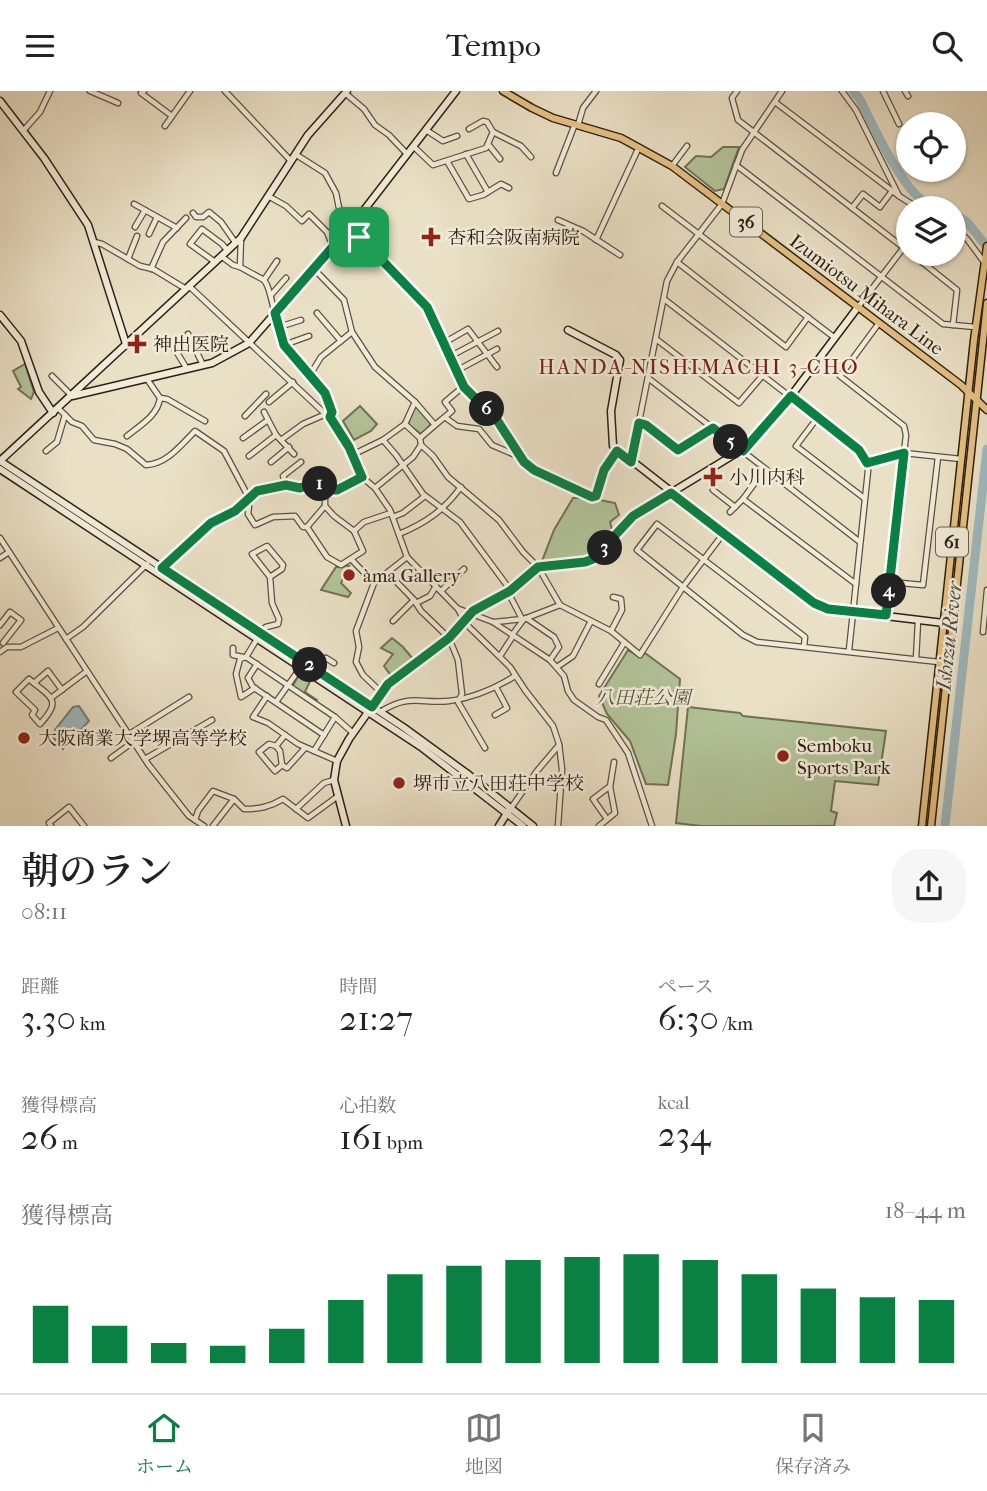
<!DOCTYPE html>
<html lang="ja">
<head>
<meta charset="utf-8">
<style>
  :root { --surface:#fff; --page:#f6f6f6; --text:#222; --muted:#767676; --line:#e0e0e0; --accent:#0b8043 }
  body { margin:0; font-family:"IM FELL French Canon","Noto Serif JP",serif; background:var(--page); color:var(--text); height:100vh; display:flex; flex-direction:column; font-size:26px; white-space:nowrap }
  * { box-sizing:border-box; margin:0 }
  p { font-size:23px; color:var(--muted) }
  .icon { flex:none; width:38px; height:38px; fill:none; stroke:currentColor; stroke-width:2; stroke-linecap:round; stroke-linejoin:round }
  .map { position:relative; height:735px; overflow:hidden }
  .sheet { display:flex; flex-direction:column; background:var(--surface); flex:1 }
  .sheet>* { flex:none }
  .controls { position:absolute; left:896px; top:21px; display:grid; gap:14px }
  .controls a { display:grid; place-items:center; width:70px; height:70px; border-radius:50%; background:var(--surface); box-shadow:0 2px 5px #0004; font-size:35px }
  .pin { position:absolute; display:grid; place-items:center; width:60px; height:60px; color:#fff; margin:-30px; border-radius:14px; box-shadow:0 4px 10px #0006 }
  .km { position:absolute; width:35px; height:35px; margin:-18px; border-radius:50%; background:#222; color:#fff; font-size:19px; line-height:35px; text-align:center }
  .round { display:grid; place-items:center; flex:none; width:74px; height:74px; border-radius:28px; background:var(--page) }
  .head { display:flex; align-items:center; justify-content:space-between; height:119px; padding:0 21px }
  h1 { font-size:38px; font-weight:600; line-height:52px }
  .stats { display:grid; grid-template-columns:repeat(3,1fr); gap:10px; height:119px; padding:7px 21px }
  .stats div { display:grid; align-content:center }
  .stats b { font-size:35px; font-weight:600 }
  .stats small { font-size:19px; font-weight:400 }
  .stats p { font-size:19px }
  .chart { height:196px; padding:14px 21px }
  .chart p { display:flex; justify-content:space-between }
  .chart svg { width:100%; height:126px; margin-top:7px; stroke:var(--accent); stroke-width:6 }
  header { display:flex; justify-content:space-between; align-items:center; height:91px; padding:0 21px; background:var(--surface); font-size:32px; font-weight:600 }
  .tabs { display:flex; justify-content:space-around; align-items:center; height:98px; border-top:2px solid var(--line); background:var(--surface); font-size:19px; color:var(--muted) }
  .tabs a { display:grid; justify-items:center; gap:4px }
  .tabs .active { color:var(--accent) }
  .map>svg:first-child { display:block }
  .green { fill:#b2c398; stroke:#707254; stroke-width:2 }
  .water { fill:#9ebac0; stroke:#717d7a; stroke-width:2 }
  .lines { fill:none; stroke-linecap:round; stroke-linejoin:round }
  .river { stroke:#9ebac0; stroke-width:9 }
  .street-casing { stroke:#5c513e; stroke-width:7 }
  .secondary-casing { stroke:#2d2111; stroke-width:9 }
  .primary-casing { stroke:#2d2111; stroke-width:9 }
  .street { stroke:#f1ebd9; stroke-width:4.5 }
  .secondary { stroke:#f1ebd9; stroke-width:6 }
  .primary { stroke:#e5c082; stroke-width:6 }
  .route-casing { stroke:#fff; stroke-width:14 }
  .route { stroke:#0b8043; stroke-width:9 }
  .poi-dot { fill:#8f2418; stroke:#f1ebd9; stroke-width:2.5 }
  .labels { text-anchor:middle; stroke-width:5; stroke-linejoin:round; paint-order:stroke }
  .shield { fill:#f1ebd9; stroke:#685e4d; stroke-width:2 }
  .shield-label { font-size:18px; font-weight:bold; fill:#2d2111 }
  .poi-label { font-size:19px; fill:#2d2111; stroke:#f1ebd9; text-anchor:start }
  .street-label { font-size:19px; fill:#2d2111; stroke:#f1ebd9 }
  .park-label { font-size:19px; font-style:italic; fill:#55523a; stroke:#f1ebd9 }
  .neighbourhood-label { font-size:21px; letter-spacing:2px; fill:#7a1f14; stroke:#f1ebd9 }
  .water-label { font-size:21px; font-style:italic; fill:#4f4f46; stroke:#f1ebd9 }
</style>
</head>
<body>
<header><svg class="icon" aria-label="menu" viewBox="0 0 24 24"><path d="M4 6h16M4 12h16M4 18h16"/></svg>Tempo<svg class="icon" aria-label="search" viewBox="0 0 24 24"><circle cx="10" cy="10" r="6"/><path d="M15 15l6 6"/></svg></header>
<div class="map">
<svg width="987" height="735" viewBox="0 0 987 735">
  <rect width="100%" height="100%" fill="#eae0c5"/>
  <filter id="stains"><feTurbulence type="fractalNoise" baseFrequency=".00286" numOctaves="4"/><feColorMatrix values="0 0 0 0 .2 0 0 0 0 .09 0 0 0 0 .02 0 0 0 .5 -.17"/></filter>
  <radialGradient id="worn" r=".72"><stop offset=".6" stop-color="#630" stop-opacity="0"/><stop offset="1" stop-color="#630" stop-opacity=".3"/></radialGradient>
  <g class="green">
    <polygon points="723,56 739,56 724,98 715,100 685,76 696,65 711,66"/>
    <polygon points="25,273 34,301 31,308 18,298 21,296 13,280"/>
    <polygon points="360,315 377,333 371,340 354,349 343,330"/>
    <polygon points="414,316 418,316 431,333 422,344 408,333"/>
    <polygon points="573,407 583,407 590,410 595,408 615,412 619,424 610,431 613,442 590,466 543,471 542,470 554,439"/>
    <polygon points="349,475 341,492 351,502 348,506 321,499 336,476"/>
    <polygon points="392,547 403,556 413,568 392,586 384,575 393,563 381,557"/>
    <polygon points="628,559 641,566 645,562 680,588 676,643 668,694 646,693 630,650 607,623 599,605"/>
    <polygon points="303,583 311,588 305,601 317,609 315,612 292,596 299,584"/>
    <polygon points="688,616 740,622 743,625 886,640 878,694 835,690 831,720 837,722 834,735 701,735 676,732"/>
  </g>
  <polygon class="water" points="79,615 89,630 63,658 51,644 73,616"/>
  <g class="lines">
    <g class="river">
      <path d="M853,0L859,7C873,33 900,96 925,111C930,113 936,115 941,117"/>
      <polyline points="954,123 967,131 987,156"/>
      <polyline points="945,735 987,358"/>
    </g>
    <defs>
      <g id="street">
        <polyline points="90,0 118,12"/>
        <polyline points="144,0 141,2 172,25"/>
        <polyline points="225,0 291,70"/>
        <polyline points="737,0 732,7 738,29 908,160"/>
        <polyline points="842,0 856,19 899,105 918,117"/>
        <polyline points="883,0 899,33"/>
        <polyline points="905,0 908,5"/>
        <polyline points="345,2 364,18 375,34 389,44 407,63"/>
        <polyline points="775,11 899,105"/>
        <polyline points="578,34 583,17 596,0"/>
        <polyline points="165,35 190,0"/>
        <polyline points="426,39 443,50 457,45"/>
        <polyline points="23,40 40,21 50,0"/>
        <polyline points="493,41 521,55 531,66"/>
        <polyline points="488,53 500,68"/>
        <polyline points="413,55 433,74 486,57 493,41 487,31 483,30 469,38"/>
        <polyline points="295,63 325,82 336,102 339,117 354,132"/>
        <polyline points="466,63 488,101"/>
        <polyline points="447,70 469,108 483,104 501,93 509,97"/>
        <polyline points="736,74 943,233 975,236"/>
        <polyline points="672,75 687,55"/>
        <polyline points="556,82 575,33"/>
        <polyline points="268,105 286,115 302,130 309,123 327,141 333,156"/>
        <polyline points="134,113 177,137"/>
        <polyline points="662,115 835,247"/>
        <polyline points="852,117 863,103 880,116 892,100"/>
        <polyline points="193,122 196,126 203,126 209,121 221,131 235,151"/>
        <polyline points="558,129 583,140 620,164"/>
        <polyline points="135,136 145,119"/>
        <polyline points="350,136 427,216 442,253 464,296 497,329 524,371 534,379 592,406 596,405 604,379 617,360"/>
        <polyline points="954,137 967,148 984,171"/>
        <polyline points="149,143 157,126"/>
        <path d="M241,147L240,176L264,189L267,194C275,214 275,238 286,257C300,281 326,293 332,323L330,326"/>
        <polyline points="596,149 639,56"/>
        <polyline points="94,151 102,153 140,175 153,178 186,198"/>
        <polyline points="912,163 957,199 953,234"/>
        <polyline points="221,165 233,174 240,176"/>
        <polyline points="128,168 137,145"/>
        <polyline points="215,171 190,153 202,138 222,153 227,159"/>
        <polyline points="677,171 786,256 808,226"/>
        <polyline points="151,178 163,151 186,127"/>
        <polyline points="314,178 344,209 352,241 375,276 415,311 405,333 420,347 421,354 433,365 448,386 499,429 523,461 538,476 560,514 611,540 640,564 683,496 723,443"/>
        <polyline points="264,189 277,170"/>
        <polyline points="189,195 337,334 362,386 375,397 390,419 407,466 458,518 464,529"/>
        <polyline points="271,204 286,187"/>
        <polyline points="664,208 859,359 867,372 868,380 849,559"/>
        <polyline points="858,216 908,151"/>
        <polyline points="317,222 341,250"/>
        <polyline points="879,232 840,285 904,335 906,344 886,524"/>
        <polyline points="279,236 301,229"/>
        <polyline points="188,243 203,274"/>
        <polyline points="656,248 739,312 763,284"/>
        <polyline points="442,253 468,238 497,276"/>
        <polyline points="284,254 309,245"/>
        <polyline points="173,255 187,278"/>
        <polyline points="449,266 498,240"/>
        <polyline points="456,280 497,258"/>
        <polyline points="310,284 321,266 352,241"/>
        <polyline points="52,285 71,304"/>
        <polyline points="648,287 860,451"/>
        <polyline points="160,307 167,308 205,330"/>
        <polyline points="269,311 293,291"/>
        <polyline points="415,311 435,334 420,347"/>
        <path d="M58,317L72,331L82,335L94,349L115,353L127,358L146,374C167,373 181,354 195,340L224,360L249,407"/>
        <polyline points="264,321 276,344 294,363"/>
        <polyline points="245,325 266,303"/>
        <polyline points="818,326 796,355 864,407"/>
        <polyline points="446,327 457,335 479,338 492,354 520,366"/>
        <polyline points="639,332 646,334 678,359 713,337"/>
        <polyline points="435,334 452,320 445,311 458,300"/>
        <path d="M127,345C141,334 158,324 160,307L147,288"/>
        <polyline points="243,347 268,329"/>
        <polyline points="281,349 303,333 326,323"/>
        <polyline points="383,349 396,364 423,403 460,431 511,500"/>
        <polyline points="46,360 57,351 65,324"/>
        <polyline points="352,364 383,349 405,333"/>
        <polyline points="249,365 276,344"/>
        <polyline points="271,371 289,356"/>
        <polyline points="631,371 667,190 677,171 722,113 742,59 782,0"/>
        <polyline points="867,372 904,362 961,368"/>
        <polyline points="765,378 743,408 856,493"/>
        <polyline points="286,394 283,385 301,371"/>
        <polyline points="375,397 413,366 421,354"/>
        <polyline points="325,399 337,399 362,386"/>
        <polyline points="713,399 735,416"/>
        <polyline points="325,415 334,425 354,440 364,431 391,422"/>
        <polyline points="730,421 743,408"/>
        <polyline points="393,426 403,422 425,405"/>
        <polyline points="307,436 327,466 341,474 363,460 354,440"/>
        <path d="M399,443C426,432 444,419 461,396"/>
        <polyline points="0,447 148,673 189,725 204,735"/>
        <polyline points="0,467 9,461"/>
        <polyline points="352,469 374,492 356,540 359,556 356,571 363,584 382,602"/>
        <polyline points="162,477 211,432 235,420 257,400 286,394 300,397 318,392 325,399 325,415 307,436 303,436 295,425 273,426 255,434 248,423 249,415 246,410"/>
        <polyline points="388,482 414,509 421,520 449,547 458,569 462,603 458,611 485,657"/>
        <polyline points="890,491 923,494 938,366"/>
        <polyline points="374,492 407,466"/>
        <polyline points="441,500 464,478"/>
        <polyline points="508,501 522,528"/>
        <polyline points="416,512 430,505 436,495"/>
        <polyline points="459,518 493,531 550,569 564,585 568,600 574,609 598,626 606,629 628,662 652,735"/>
        <polyline points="526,527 554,546 559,556 550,569"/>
        <polyline points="393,530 414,509"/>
        <polyline points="464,531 510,576 525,599 553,635 559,653 562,678 558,735"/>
        <polyline points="494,531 524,528"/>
        <polyline points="0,534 10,521 21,529 3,552"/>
        <polyline points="611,540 622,519 621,508 613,506"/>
        <polyline points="983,541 987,499"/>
        <polyline points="259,542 266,536 278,533 279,528 272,512 270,486 252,463 267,455 283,474 282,478 270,486"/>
        <polyline points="512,544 524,528 560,514"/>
        <polyline points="66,548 83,536 147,473"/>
        <polyline points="257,548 246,566 335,626 353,642"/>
        <polyline points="804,555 805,546 657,433 637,459 743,544 757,551 939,571"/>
        <polyline points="233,557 233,564 243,566"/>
        <polyline points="0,561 7,556 21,556 58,537"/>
        <polyline points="500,565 513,545"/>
        <polyline points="246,566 240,568 236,583 241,606 255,597"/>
        <polyline points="916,568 918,530"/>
        <polyline points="257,573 248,587 253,596 324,644"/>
        <polyline points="557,576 573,565 591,530"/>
        <polyline points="318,580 326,567 334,572"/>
        <path d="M29,588C51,607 63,608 40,633L32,624L35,619L16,601Z"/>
        <polyline points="34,592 48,580 62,599"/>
        <polyline points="599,593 624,552"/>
        <polyline points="267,605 253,626 268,632 298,653 337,670"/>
        <polyline points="51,607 87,580"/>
        <polyline points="276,611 301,576"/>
        <path d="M380,621C410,602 420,613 449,610C474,607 494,598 515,585"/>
        <polyline points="495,624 507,617 496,596"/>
        <polyline points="128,644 189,606"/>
        <polyline points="276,655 269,653 259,661 275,680 282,674 280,660 276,655 285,644"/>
        <polyline points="314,660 335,626"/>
        <polyline points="111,667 133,651"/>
        <polyline points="145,668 212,629"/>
        <polyline points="282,674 287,677 305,657"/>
        <polyline points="511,717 537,680 559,654"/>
        <polyline points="296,718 324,692 334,689"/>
        <polyline points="607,728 593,708 609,696"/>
        <polyline points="195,729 198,720 213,700 234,708"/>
        <polyline points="51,735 49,732 69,716 84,735"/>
        <path d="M213,735L234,708L244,718C259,718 270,716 283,708L308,727L338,705"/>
        <polyline points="599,735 615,722 610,696 614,671"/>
      </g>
      <g id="secondary">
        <polyline points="0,10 44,67 88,134 126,253"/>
        <polyline points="0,224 21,250 39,301 53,322"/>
        <polyline points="568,239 616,264 620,269 611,320 613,355 814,512 828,518 952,533"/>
        <polyline points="72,305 212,272 249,252 354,132 456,0"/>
        <polyline points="0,370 403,636 469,684 533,735"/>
        <polyline points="0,370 241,147 308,44 347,0"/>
        <polyline points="0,378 421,656 523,735"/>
        <polyline points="346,735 334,689 337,670 349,648 388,593 449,547 473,520 511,500 538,476 593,468 633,425 748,355 791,305 858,216"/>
        <polyline points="499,735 509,719"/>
      </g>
      <g id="primary">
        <polyline points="503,0 532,17 553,27 621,47 672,75 961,294 987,319"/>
        <polyline points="922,735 974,249 987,155"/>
        <polyline points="931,735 987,212"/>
      </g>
    </defs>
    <use href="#street" class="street-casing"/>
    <use href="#secondary" class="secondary-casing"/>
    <use href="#primary" class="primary-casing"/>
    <use href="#street" class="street"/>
    <use href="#secondary" class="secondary"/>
    <use href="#primary" class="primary"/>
  </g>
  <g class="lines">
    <defs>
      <polygon id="route" points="350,136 427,216 464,296 497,329 524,371 534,379 592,406 596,405 604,379 617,360 631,371 639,332 646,334 678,359 713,337 743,360 791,305 859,359 867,372 904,362 886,524 828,518 814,512 671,402 633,425 593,468 585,471 538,476 510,500 473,520 449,547 388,593 372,616 162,477 211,432 235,420 257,400 286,394 300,397 318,391 325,399 337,399 362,386 349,356 330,326 332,321 325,302 284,254 275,222"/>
    </defs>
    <use href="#route" class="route-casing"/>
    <use href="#route" class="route"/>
  </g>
  <g class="poi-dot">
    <path d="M427.5 135.5h7v7h7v7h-7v7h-7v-7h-7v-7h7z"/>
    <path d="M133.5 242.5h7v7h7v7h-7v7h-7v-7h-7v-7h7z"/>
    <path d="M709.5 375.5h7v7h7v7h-7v7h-7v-7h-7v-7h7z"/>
    <circle cx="349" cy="484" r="7"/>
    <circle cx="24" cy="647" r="7"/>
    <circle cx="783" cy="665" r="7"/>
    <circle cx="399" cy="692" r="7"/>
  </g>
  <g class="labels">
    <g class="shield">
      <rect x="730" y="116.5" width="32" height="29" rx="5"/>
      <rect x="936" y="436.5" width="32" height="29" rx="5"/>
    </g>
    <g class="shield-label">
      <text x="746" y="137">36</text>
      <text x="952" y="457">61</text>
    </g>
    <g class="poi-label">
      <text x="447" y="153">杏和会阪南病院</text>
      <text x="153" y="260">神出医院</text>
      <text x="729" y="393">小川内科</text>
      <text x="363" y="491">àma Gallery</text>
      <text x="38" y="654">大阪商業大学堺高等学校</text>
      <text x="797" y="661">Semboku<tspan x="797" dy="22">Sports Park</tspan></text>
      <text x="413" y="699">堺市立八田荘中学校</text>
    </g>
    <g class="street-label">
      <text transform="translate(867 203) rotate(37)" y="7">Izumiotsu Mihara Line</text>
    </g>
    <g class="park-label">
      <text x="643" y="613">八田荘公園</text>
    </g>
    <g class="neighbourhood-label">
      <text x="699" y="283">HANDA-NISHIMACHI 3-CHO</text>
    </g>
    <g class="water-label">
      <text transform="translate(949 545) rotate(-84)" y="7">Ishizu River</text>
    </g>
  </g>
  <rect width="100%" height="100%" filter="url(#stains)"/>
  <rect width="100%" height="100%" fill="url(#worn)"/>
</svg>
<div class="controls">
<a><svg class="icon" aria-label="locate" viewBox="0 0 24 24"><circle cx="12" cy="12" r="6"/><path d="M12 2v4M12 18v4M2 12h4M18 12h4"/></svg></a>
<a><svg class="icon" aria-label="layers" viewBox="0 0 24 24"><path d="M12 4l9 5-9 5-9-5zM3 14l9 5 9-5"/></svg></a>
</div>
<div class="pin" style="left:359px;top:146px;background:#1e9e55"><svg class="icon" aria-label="arrive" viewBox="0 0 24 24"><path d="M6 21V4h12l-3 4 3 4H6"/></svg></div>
<b class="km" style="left:320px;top:393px">1</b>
<b class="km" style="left:310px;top:574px">2</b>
<b class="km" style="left:605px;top:457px">3</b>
<b class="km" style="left:889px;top:500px">4</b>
<b class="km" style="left:731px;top:351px">5</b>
<b class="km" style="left:487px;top:318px">6</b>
</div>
<section class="sheet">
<div class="head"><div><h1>朝のラン</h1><p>08:11</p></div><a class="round"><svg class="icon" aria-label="share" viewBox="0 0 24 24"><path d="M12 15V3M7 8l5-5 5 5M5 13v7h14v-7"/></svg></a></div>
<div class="stats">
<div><p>距離</p><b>3.30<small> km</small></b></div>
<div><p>時間</p><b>21:27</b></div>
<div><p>ペース</p><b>6:30<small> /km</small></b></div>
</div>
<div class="stats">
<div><p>獲得標高</p><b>26<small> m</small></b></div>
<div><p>心拍数</p><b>161<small> bpm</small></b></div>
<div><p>kcal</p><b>234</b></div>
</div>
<div class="chart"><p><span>獲得標高</span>18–44 m</p>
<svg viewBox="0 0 160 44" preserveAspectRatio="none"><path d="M5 44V24M15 44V31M25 44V37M35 44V38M45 44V32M55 44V22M65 44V13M75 44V10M85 44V8M95 44V7M105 44V6M115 44V8M125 44V13M135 44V18M145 44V21M155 44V22"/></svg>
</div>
</section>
<nav class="tabs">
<a class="active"><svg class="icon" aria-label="home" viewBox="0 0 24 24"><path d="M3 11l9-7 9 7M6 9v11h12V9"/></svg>ホーム</a>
<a><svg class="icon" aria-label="map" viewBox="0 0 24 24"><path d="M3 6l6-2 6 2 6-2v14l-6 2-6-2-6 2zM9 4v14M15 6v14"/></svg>地図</a>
<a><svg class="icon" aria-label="saved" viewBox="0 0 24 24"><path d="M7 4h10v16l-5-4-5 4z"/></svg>保存済み</a>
</nav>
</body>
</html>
